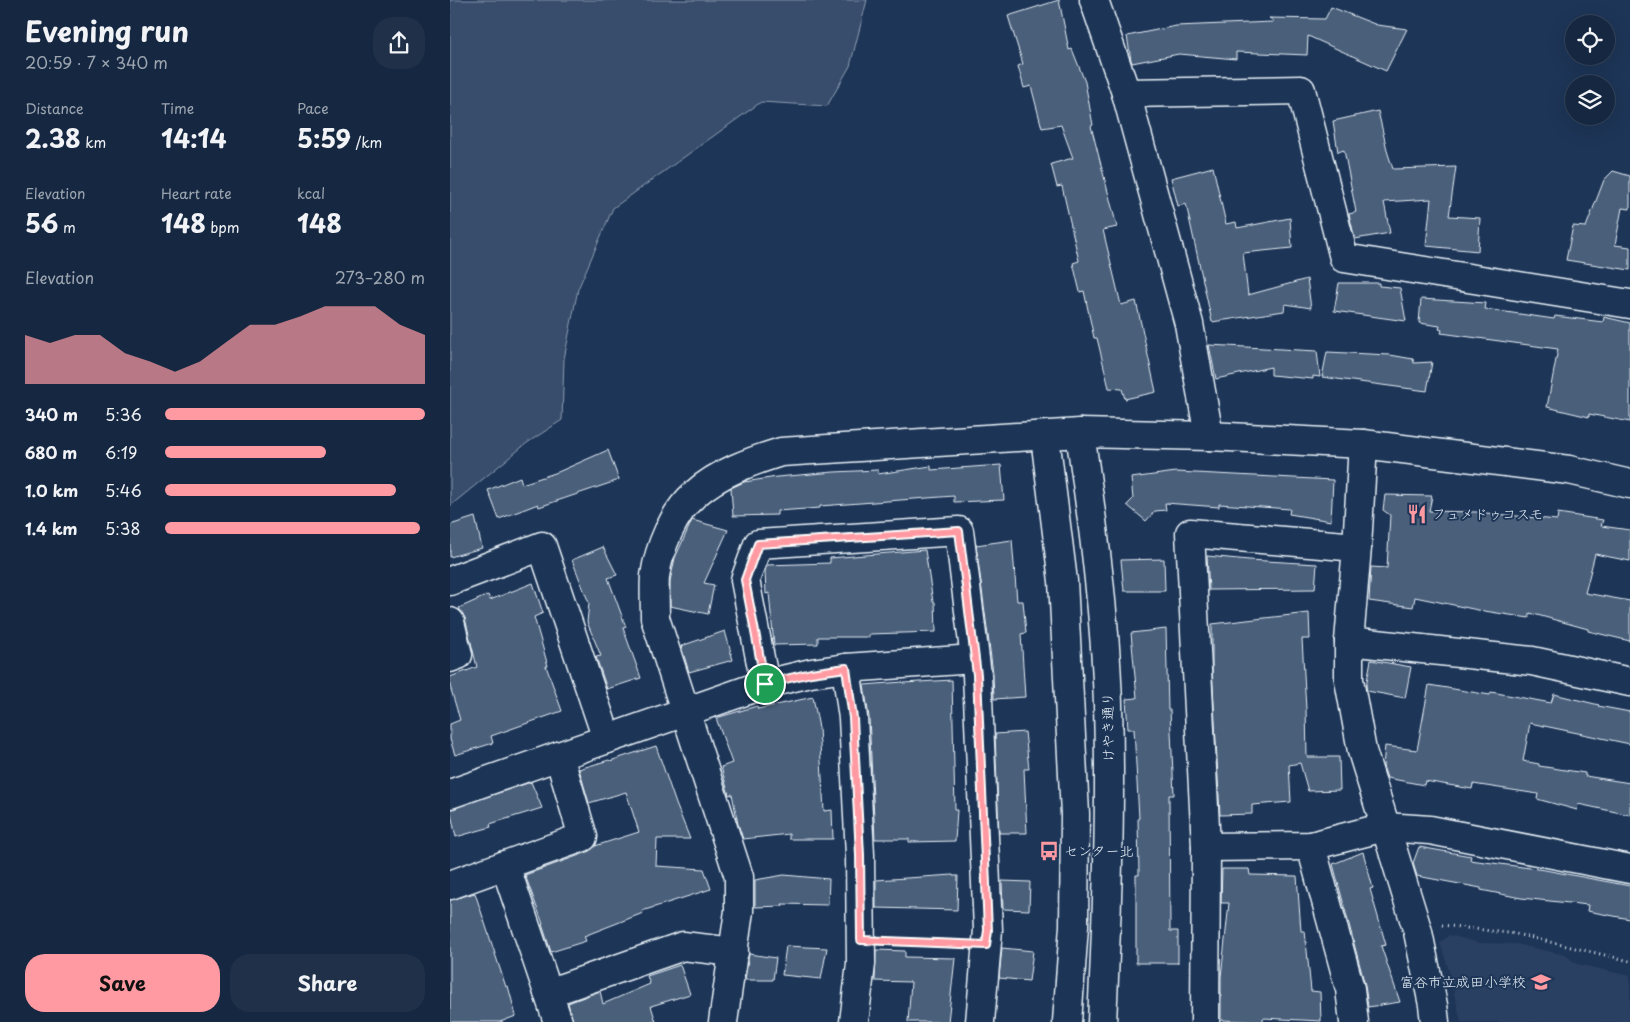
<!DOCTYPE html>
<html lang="en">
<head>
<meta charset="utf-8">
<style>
  :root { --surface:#162841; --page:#1f3048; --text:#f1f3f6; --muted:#9ea6b1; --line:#35445a; --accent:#ff9aa2 }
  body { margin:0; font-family:"Playpen Sans","Klee One",sans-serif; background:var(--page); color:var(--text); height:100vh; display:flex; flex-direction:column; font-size:19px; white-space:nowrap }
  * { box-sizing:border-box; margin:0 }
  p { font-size:16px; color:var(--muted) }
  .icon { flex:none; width:28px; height:28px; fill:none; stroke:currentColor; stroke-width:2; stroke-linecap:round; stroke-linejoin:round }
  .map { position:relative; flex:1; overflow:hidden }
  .details { display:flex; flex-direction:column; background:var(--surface); width:450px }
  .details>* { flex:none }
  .buttons { position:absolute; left:1115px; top:15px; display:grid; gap:10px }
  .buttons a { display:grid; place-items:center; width:50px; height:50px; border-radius:50%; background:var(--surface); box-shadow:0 5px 20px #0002,0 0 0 1px var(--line); font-size:25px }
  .pin { position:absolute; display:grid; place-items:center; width:42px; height:42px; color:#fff; margin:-21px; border:2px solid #fff; border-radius:50%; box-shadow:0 1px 5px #0007 }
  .round { display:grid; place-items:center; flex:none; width:52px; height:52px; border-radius:20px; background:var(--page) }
  .overview { display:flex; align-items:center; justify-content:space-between; height:85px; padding:0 25px }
  h1 { font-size:28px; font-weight:700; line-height:38px }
  .stats { display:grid; grid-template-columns:repeat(3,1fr); gap:8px; height:85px; padding:5px 25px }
  .stats div { display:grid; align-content:center }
  .stats b { font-size:25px; font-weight:700 }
  .stats small { font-size:14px; font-weight:400 }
  .stats p { font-size:14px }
  .chart { height:140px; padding:10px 25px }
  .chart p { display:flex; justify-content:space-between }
  .chart svg { width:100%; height:90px; margin-top:5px; fill:var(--accent); opacity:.7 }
  .cta { display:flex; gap:10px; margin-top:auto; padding:10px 25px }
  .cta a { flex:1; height:58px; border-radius:20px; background:var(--accent); color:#111; font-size:20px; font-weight:700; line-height:58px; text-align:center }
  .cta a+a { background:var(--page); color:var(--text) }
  ul { padding:0 25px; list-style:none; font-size:16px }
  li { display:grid; grid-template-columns:80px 60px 1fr; align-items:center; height:38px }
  li i { height:12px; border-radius:6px; background:var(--accent) }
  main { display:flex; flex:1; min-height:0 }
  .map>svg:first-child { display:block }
  .built { fill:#2a4162 }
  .green { fill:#374d6c; stroke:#909fb2 }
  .building { fill:#495e7a; stroke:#e8f1f8 }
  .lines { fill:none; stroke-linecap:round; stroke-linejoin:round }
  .minor-casing { stroke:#e8f1f8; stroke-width:31 }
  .path { stroke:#e8f1f8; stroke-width:3; stroke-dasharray:1 4; stroke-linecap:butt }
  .minor { stroke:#1d3557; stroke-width:28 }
  .route-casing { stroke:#fff; stroke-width:10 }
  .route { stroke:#ff9aa2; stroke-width:6 }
  .labels { text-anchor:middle; stroke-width:4; stroke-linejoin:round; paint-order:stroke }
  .poi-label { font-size:14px; fill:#e8f1f8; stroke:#1d3557; text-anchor:start }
  .street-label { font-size:14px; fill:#e8f1f8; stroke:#1d3557 }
</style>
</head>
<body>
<main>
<section class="details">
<div class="overview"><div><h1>Evening run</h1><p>20:59 · 7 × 340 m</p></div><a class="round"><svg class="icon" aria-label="share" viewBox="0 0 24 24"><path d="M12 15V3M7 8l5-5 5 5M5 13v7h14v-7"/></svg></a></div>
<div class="stats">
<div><p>Distance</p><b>2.38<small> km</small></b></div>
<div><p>Time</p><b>14:14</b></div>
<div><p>Pace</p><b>5:59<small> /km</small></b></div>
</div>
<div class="stats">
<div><p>Elevation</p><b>56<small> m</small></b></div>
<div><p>Heart rate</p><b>148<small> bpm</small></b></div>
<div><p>kcal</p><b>148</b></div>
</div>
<div class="chart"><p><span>Elevation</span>273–280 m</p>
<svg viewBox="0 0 160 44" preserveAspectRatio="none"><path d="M0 44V20L10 24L20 20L30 20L40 29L50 33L60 38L70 33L80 24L90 15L100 15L110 11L120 6L130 6L140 6L150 15L160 20V44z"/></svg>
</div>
<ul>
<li><b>340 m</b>5:36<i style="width:100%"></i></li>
<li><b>680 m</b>6:19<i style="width:62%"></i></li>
<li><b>1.0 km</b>5:46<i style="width:89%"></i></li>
<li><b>1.4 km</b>5:38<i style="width:98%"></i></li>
</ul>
<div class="cta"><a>Save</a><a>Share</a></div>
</section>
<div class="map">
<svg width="1180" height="1022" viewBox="0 0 1180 1022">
  <rect width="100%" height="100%" fill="#1d3557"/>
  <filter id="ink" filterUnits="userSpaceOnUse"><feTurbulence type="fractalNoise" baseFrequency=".02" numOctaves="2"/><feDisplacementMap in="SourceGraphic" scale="10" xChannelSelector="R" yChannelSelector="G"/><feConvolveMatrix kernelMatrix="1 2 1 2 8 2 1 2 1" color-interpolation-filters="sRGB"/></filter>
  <g filter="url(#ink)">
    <polygon class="built" points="999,935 1029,943 1066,944 1115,955 1127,964 1180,976 1180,1022 1011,1022 998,967 990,943"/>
    <polygon class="green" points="0,0 417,0 400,66 377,106 311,102 163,208 128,289 114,359 112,420 77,443 0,506"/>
    <g class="building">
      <polygon points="609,0 619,50 622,49 635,82 643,125 641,126 667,227 653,230 671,305 686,301 706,392 675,399 672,389 659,388 647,338 644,338 634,291 630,292 623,263 629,261 612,186 607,187 601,164 623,158 611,125 592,128 581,86 574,88 568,66 573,64 558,16"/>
      <polygon points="881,7 927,25 957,29 936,71 858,36 857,55 786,52 786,59 729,54 682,63 681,60 677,36 726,26 823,22 823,20 819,18 875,19"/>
      <polygon points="928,111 938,154 943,169 1006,167 999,216 1030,218 1028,251 976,246 981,199 934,202 940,233 905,239 899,214 906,212 894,150 888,152 883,121"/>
      <polygon points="763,167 776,224 786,222 787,228 840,218 842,248 793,253 798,295 857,279 861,308 835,304 834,311 762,322 736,204 728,206 721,178"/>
      <polygon points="1163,171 1180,176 1180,209 1172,208 1165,245 1180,247 1180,270 1116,260 1123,226 1136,227 1154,180"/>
      <polygon points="889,283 929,283 929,286 950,288 956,321 884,311"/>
      <polygon points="971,299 1036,303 1035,309 1104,319 1105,316 1153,322 1154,317 1180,323 1180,422 1139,414 1139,417 1097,407 1108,349 991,333 992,330 989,329 990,326 969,323"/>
      <polygon points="759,345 867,351 870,377 863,376 863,379 821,375 821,367 766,379"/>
      <polygon points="877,352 940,355 963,359 964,363 982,362 977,391 872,377"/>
      <polygon points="158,450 169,480 89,507 88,504 49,519 38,490 70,477 72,484 108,472"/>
      <polygon points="551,465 554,500 504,502 504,496 370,506 370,508 327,511 327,515 283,516 281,488 294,482 327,477 384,472 428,470 428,474 481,466 481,470"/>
      <polygon points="726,472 883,480 881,521 839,514 840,509 769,504 769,507 715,503 716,510 705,511 696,521 677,505 683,499 681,478"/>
      <polygon points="935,495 982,496 979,511 1026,512 1107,520 1108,513 1153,520 1151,526 1180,530 1180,561 1145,554 1135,593 1180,601 1180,641 1138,631 1138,629 1080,613 1079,618 1028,610 965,597 963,607 919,601 921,567 937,568 940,515 933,510"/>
      <polygon points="25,517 32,548 0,557 0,525"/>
      <polygon points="242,520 278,530 254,583 264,585 258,614 220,606 220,581 225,558"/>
      <polygon points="562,540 567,601 573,601 576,633 571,634 575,697 544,699 543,673 526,545"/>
      <polygon points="153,547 167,575 158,578 176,627 173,628 191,678 157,689 146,657 151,656 137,622 139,603 122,560"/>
      <polygon points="475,550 483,602 485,602 486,632 419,634 419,637 368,637 368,644 324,645 319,593 316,594 315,571 317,565 380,563 380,558"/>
      <polygon points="757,556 799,560 867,564 865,589 759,590"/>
      <polygon points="714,559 715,591 674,591 671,560"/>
      <polygon points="83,583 93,613 84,617 98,666 96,666 112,711 41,736 43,743 5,755 0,739 0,724 10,720 0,686 0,677 27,667 15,618 9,608 38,595 40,600"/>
      <polygon points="859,613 860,639 852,639 856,709 857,757 889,757 890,790 858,791 850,763 839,765 841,802 802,805 802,814 770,815 762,666 762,624"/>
      <polygon points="716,629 718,710 720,710 724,795 719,795 720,931 728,931 728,963 686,963 686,875 689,875 688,818 689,818 684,729 678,729 676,699 687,698 681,633"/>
      <polygon points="275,631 283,660 239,672 231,646"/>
      <polygon points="921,660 961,667 955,698 917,691 916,686"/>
      <polygon points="502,680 505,810 507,810 505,841 459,842 459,839 425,839 419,717 414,685 453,682 453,683"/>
      <polygon points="979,685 1040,695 1041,692 1101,703 1104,694 1149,705 1148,706 1180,712 1180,744 1080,723 1073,761 1089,764 1089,766 1135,773 1135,776 1180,783 1180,815 1128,804 1127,810 1087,799 1088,794 1023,784 1022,789 975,781 974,785 937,778 933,766 935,746 967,750"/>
      <polygon points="363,697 369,728 374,811 382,810 383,839 339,839 339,834 293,839 288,824 282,794 279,795 271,767 282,763 266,718 307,706 308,709"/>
      <polygon points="575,732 579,769 574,769 577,833 549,833 545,734"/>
      <polygon points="206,746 226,804 240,839 207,839 206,866 254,869 261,889 192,911 193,913 134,936 136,941 101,952 92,924 93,924 75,875 138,852 145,846 189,832 176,792 139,803 129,769 159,760 160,761"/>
      <polygon points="81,782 92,808 40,824 41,827 6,837 0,809"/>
      <polygon points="969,847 1021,856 1020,860 1095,870 1180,886 1180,919 1137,911 1138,905 1071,898 1031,890 1031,888 967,876 963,863"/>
      <polygon points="913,852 923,888 920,889 936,945 931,946 950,1002 918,1007 915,985 883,864"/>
      <polygon points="772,869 799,869 800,875 847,876 851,931 855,931 861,991 870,992 871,1021 813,1018 813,1022 771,1020 771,977 779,903 771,903"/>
      <polygon points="334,875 379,879 378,905 332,904 333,906 305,907 305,880"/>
      <polygon points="503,875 503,876 508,876 507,910 426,908 426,880"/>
      <polygon points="552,881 580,882 579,910 553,909"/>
      <polygon points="25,893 56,987 58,986 66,1016 50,1022 0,1022 0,900"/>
      <polygon points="336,946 377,948 371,979 332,975"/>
      <polygon points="552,948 583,951 579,981 549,978"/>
      <polygon points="426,950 455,951 455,957 505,958 498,1022 458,1022 461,982 425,981"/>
      <polygon points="299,954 326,958 323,980 295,980"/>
      <polygon points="230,965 240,994 201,1006 206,1022 123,1022 118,1003 150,991 153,1004 200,984 197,976"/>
    </g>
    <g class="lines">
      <defs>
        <g id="minor">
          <polyline points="644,0 676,93 739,324 759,436"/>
          <polyline points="676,93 851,90 894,258 1180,304"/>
          <path d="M630,433C643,523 655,614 658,704C661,810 657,916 652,1022"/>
          <polyline points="595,437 613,581 625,814 624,926 617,1022"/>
          <polyline points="913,444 907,547 899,641 899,680 912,751 968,932 983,1005 985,1022"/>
          <polyline points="0,581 92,546 157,739"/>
          <polyline points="0,622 8,655 0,658"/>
          <polyline points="899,641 1082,661 1180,682"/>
          <polyline points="396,668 524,659"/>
          <polyline points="315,684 295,580 308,544 509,531 527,675 538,930 530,1022"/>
          <polyline points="0,794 315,684 361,673 396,668 403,718 410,855 411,964 404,1022"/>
          <polyline points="861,846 900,989 904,1022"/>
          <polyline points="756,847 861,846 935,827 980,830 1180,869"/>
          <polyline points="55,865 108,1022"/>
          <polyline points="0,885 133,837 109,756"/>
          <polyline points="98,993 233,946 284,952"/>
          <path d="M273,1022L289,911V877L205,618C205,605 204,589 205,576C209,548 223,513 245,494C268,473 302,461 331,452L630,433L759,436L913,444L1119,470L1180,484"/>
          <polyline points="755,1022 756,847 740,533 907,547"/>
        </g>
      </defs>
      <use href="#minor" class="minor-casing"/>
      <g class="path">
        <polyline points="992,925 1066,934 1180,961"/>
        <polyline points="435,941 511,944"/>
      </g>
      <use href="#minor" class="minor"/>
    </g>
  </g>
  <g class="lines" filter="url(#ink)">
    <defs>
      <polygon id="route" points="509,531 527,675 538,930 536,945 411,940 410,855 403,718 396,668 361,673 315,684 295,580 308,544"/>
    </defs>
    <use href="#route" class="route-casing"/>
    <use href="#route" class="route"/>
  </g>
  <defs>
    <symbol id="restaurant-bare" viewBox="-9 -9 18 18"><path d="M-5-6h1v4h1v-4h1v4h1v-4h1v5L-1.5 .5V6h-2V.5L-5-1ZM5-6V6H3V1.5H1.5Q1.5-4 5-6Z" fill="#ff9aa2" stroke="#1d3557" stroke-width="2.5" paint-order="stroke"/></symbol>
    <symbol id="bus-bare" viewBox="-9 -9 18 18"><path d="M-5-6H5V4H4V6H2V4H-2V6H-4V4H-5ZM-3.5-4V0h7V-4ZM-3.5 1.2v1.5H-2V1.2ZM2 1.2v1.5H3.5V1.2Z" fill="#ff9aa2" stroke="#1d3557" stroke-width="2.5" paint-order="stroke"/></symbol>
    <symbol id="school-bare" viewBox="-9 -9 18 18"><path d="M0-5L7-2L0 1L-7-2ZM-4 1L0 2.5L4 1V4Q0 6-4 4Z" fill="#ff9aa2" stroke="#1d3557" stroke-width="2.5" paint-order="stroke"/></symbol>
  </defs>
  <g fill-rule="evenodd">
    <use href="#restaurant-bare" x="953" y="500" width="28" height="28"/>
    <use href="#bus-bare" x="585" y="837" width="28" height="28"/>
    <use href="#school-bare" x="1077" y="968" width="28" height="28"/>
  </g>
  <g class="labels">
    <g class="poi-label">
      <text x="982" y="519">フュメドゥコスモ</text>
      <text x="614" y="856">センター北</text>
      <text x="1076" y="987" text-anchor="end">富谷市立成田小学校</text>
    </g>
    <g class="street-label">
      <text transform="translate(658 727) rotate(-91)" y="5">けやき通り</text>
    </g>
  </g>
</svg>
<div class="buttons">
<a><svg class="icon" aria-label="locate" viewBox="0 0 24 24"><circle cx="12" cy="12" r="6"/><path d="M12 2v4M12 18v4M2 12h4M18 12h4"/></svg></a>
<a><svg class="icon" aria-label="layers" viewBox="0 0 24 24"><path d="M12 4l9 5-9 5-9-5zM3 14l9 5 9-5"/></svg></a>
</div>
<div class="pin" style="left:315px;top:684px;background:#1e9e55"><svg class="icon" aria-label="arrive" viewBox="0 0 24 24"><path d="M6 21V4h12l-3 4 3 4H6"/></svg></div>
</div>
</main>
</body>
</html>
